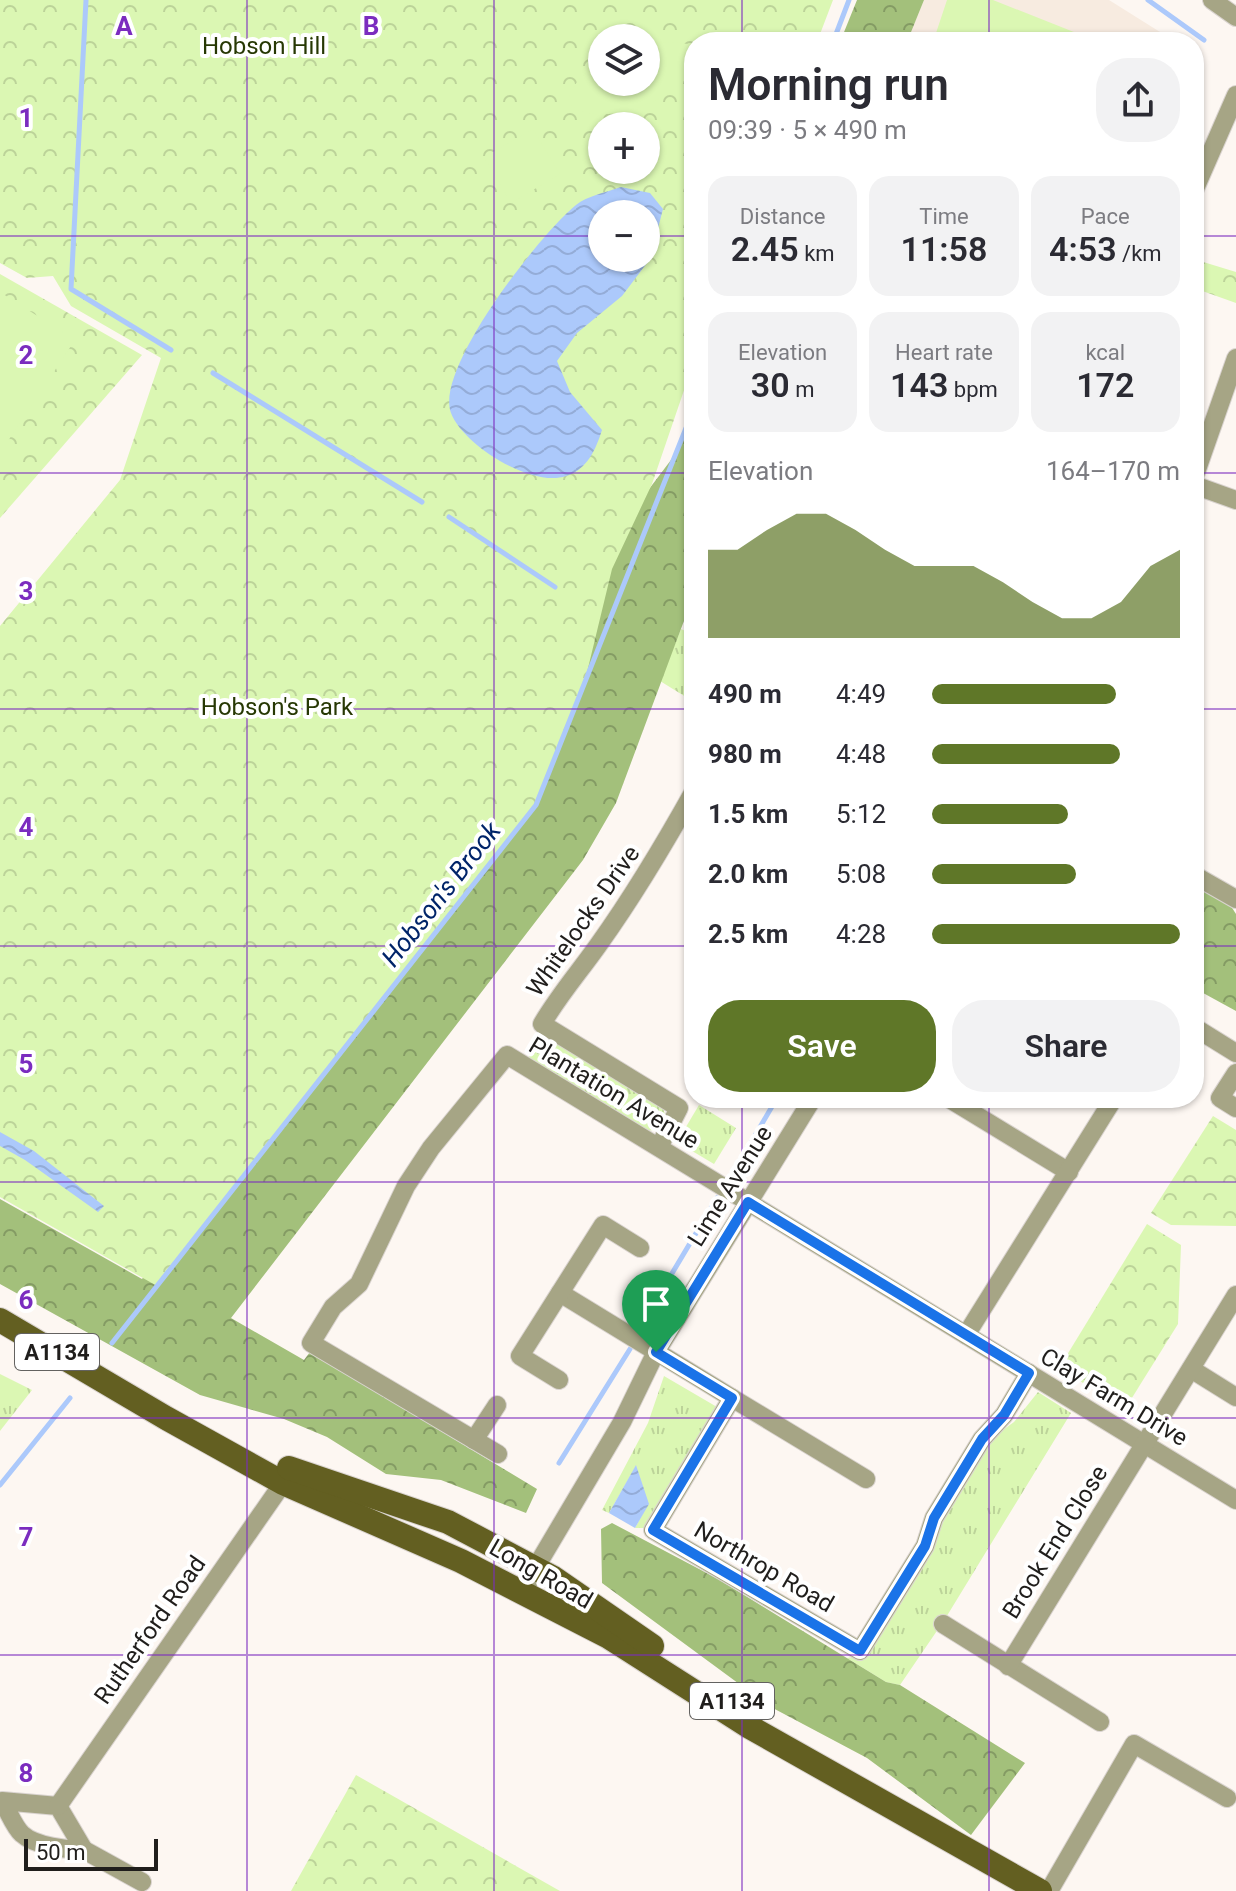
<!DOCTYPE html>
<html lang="en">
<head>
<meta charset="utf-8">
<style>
  :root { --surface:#fff; --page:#f2f2f3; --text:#2b2b33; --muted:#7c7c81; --accent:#5f7728 }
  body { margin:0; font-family:Roboto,sans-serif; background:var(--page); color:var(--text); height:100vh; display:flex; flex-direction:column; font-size:30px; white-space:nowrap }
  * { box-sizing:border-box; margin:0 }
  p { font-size:26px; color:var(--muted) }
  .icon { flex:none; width:44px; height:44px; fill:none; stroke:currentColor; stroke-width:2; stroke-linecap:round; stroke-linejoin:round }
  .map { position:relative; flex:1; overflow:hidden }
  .drawer { position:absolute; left:684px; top:32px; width:520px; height:1076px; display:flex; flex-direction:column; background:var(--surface); border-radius:32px; box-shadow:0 2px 6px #0004 }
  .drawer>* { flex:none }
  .controls { position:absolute; left:588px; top:24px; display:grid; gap:16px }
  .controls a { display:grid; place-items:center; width:72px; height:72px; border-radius:50%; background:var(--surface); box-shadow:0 2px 6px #0004; font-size:40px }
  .scale { position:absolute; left:24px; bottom:20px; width:134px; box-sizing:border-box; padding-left:8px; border:4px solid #201e1c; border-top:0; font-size:22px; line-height:28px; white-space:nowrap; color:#201e1c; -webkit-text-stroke:6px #fff; paint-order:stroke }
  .pin { position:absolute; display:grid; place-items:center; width:68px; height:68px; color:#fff; margin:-82px -34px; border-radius:50% 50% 50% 0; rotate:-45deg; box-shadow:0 0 8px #0007 }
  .pin .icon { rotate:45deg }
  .round { display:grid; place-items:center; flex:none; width:84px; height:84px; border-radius:32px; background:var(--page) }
  .overview { display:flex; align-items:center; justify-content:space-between; height:136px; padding:0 24px }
  h1 { font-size:44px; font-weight:600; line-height:60px }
  .stats { display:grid; grid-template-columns:repeat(3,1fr); gap:12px; height:136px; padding:8px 24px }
  .stats div { display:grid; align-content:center; border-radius:20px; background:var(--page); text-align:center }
  .stats b { font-size:34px; font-weight:600 }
  .stats small { font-size:22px; font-weight:400 }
  .stats p { font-size:22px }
  .chart { height:224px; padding:16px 24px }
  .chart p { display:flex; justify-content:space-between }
  .chart svg { width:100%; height:144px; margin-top:8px; fill:var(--accent); opacity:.7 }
  .button { display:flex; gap:16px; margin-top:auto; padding:16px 24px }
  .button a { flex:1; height:92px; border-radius:32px; background:var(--accent); color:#fff; font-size:32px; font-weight:600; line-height:92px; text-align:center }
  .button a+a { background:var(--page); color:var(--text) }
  ul { padding:0 24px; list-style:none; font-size:26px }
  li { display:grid; grid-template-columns:128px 96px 1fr; align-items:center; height:60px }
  li i { height:20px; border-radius:10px; background:var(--accent) }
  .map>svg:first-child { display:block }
  .built { fill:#f7ebe0 }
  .grass { fill:url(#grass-tufts) }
  .forest { fill:url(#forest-crowns) }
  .park { fill:url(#park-crowns); fill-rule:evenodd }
  .garden { fill:#dbf7b3 }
  .water { fill:url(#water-waves); fill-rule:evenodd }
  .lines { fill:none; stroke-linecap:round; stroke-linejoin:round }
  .stream { stroke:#acc9fb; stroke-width:5 }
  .street-casing { stroke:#dad4d0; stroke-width:20 }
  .primary-casing { stroke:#dad4d0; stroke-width:26 }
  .street { stroke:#a6a585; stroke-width:18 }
  .primary { stroke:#635f21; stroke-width:24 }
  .route-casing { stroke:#fff; stroke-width:16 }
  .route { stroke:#1a73e8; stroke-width:10 }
  .grid { fill:none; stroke:#7b2cbf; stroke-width:2; stroke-opacity:0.55 }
  .labels { text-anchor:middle; stroke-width:8; stroke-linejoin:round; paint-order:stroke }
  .shield { fill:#fff; stroke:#636260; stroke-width:2 }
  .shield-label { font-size:22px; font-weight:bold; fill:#201e1c }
  .park-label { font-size:24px; fill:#273804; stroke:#fff }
  .street-label { font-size:24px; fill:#201e1c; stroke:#fff }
  .water-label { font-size:26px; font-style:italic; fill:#002469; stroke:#fff }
  .grid-label { font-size:26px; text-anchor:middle; font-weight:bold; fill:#7b2cbf; stroke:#fff; stroke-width:8; stroke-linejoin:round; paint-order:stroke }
</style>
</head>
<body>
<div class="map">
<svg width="1236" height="1891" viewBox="0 0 1236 1891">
  <defs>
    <pattern id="grass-tufts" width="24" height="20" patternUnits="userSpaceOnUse" patternTransform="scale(2)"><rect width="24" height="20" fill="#dbf7b3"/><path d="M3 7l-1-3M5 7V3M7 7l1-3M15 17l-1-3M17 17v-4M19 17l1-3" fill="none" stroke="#bcd399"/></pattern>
    <pattern id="forest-crowns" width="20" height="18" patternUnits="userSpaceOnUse" patternTransform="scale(2)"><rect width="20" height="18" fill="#a3c07b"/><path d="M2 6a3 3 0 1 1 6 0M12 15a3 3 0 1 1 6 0" fill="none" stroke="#849b64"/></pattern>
    <pattern id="park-crowns" width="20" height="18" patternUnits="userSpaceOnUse" patternTransform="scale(2)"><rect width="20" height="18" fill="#dbf7b3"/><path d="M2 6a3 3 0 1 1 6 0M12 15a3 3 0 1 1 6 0" fill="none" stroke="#bcd399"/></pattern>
    <pattern id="water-waves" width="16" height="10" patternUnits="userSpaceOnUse" patternTransform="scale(2)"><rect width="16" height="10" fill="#acc9fb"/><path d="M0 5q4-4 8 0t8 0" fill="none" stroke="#94acd7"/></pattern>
  </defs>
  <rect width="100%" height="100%" fill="#fdf7f2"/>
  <polygon class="built" points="924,0 1109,0 1176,42 907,42"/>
  <g class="grass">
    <polygon points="681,629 694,635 694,702 660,681"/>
    <polygon points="544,1035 662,1106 666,1116 660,1129 646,1131 529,1057"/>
    <polygon points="699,1105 736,1128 714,1164 677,1142"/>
    <polygon points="0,1374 32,1390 0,1431"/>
    <polygon points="664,1376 717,1407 646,1528 635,1528 648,1504 636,1466 609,1513 602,1510 648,1423"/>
    <polygon points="1038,1392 1071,1413 945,1619 900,1685 886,1682 847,1658 858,1656 877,1636 937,1540 938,1523 986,1442 1014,1422"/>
  </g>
  <g class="forest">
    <polygon points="857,0 924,0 907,42 840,42"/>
    <polygon points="694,409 694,594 616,803 583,860 231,1318 304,1360 310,1352 537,1489 526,1513 441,1480 386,1474 327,1437 284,1419 200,1395 0,1284 0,1199 142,1279 547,777 563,603 677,452"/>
    <polygon points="1194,883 1227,900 1236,914 1236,1011 1194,988"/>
    <polygon points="612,1523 718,1579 886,1682 900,1685 1025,1763 971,1835 867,1758 769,1706 602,1583 601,1529"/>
  </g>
  <g class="park">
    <path d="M0,0H833L817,42H694V361L652,484L612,569L582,693L536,805L157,1286L0,1197V626L120,480L161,358L71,306L53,276L27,278L0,263ZM602,38H646V82H602ZM602,126H646V170H602ZM602,214H646V258H602Z"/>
    <polygon points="1200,261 1236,272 1236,303 1194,288 1194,277"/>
    <polygon points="0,274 142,355 0,518"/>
    <polygon points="1213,1116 1236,1130 1236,1226 1171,1225 1151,1213"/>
    <polygon points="1147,1224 1181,1245 1178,1324 1125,1409 1059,1368"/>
    <polygon points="356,1775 560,1891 291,1891"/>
  </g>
  <g class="garden">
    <polygon points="947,0 993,0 1099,42 933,42"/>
    <path d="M672,42L688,44L694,51C694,52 694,62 694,64C683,100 594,133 568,102C571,84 587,70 602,60V82H646V43Z"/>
    <polygon points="533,129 560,174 511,203 484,157"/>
    <polygon points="0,292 75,340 0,453"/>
  </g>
  <g class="water">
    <path d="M621,187L650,193L663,209L650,259L622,296L577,333L557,361L570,392L602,430C596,449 587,470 566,476C532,488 463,445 451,413C434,369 541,233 576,205C587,196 607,192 621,187ZM602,214H646V258H602Z"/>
    <polygon points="0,1132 34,1151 104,1206 98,1212 25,1160 0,1146"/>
    <polygon points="636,1465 649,1504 635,1528 609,1513"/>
  </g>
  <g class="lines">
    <g class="stream">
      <polyline points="86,0 71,289 171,350"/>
      <polyline points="1148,0 1204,40"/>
      <polyline points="833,42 849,0"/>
      <polyline points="213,373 422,502"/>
      <polyline points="449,517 555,587"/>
      <polyline points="739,1163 777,1098"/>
      <polyline points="646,1317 717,1198"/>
      <polyline points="112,1343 536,805 694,408"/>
      <polyline points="559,1463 630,1349"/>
      <polyline points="0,1485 70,1398"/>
    </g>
    <defs>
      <g id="street">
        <polyline points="1212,0 1236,17"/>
        <polyline points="1194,191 1236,95"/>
        <polyline points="1194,478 1236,358"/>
        <polyline points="1194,485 1236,500"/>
        <polyline points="1194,875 1236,899"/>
        <polyline points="1194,1027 1236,1053"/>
        <polyline points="1236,1073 1220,1098 1236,1108"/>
        <polyline points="948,1098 1069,1172"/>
        <path d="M659,1147L679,1108L542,1024C559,995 580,971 599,944C634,895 665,843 694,791"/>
        <polyline points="560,1293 732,1398"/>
        <polyline points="966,1335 1236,1500"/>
        <polyline points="1191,1369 1236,1397"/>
        <polyline points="559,1380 520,1356 603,1225 640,1248"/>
        <polyline points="474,1440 497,1405"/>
        <polyline points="498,1454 311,1343 333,1307 359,1284 406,1186 431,1148 507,1055 966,1335 1114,1098"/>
        <polyline points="866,1479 732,1398 653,1530 860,1651 925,1546 934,1518 982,1439 1004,1415 1029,1373"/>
        <polyline points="523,1593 536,1567 622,1422 656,1352 813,1098"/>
        <polyline points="943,1624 1100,1722"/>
        <polyline points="1008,1666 1236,1295"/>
        <path d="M2,1801L58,1806L84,1850C67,1850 35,1846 22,1834C14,1827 8,1810 2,1801Z"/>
        <polyline points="58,1806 283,1483"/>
        <polyline points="84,1850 142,1882"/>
        <polyline points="1049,1891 1134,1744 1227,1798"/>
      </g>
      <g id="primary">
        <polyline points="0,1320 166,1418 283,1483 461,1561 607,1636 748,1726 1040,1891"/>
        <polyline points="289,1468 448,1522 552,1577 652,1646"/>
      </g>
    </defs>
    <use href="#street" class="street-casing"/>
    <use href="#primary" class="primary-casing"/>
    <use href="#street" class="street"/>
    <use href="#primary" class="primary"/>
  </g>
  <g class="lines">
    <defs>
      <polygon id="route" points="748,1202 1029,1373 1004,1415 982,1439 934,1518 925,1546 860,1651 653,1530 732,1398 656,1352"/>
    </defs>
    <use href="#route" class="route-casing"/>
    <use href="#route" class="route"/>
  </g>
  <path class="grid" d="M247,0V1891M494,0V1891M742,0V42M989,0V42M0,236H602M646,236H694M1194,236H1236M0,473H694M1194,473H1236M0,709H694M1194,709H1236M0,946H694M1194,946H1236M742,1098V1891M989,1098V1891M0,1182H1236M0,1418H1236M0,1655H1236"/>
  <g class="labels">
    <g class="shield">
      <rect x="15" y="1334" width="84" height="36" rx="6"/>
      <rect x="690" y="1683" width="84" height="36" rx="6"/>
    </g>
    <g class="shield-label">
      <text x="57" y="1360">A1134</text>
      <text x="732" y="1709">A1134</text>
    </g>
    <g class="park-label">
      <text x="264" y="54">Hobson Hill</text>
      <text x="277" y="715">Hobson's Park</text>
    </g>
    <g class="street-label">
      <text transform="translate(583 921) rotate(-55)" y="8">Whitelocks Drive</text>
      <text transform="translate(614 1093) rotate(31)" y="8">Plantation Avenue</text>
      <text transform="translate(730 1186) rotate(-58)" y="8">Lime Avenue</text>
      <text transform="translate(1114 1397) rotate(31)" y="8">Clay Farm Drive</text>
      <text transform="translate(1055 1542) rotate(-58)" y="8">Brook End Close</text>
      <text transform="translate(764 1567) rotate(30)" y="8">Northrop Road</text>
      <text transform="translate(541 1574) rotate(30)" y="8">Long Road</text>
      <text transform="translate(150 1630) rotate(-55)" y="8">Rutherford Road</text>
    </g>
    <g class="water-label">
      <text transform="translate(441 894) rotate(-52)" y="9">Hobson's Brook</text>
    </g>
  </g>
  <g class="grid-label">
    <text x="124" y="35">A</text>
    <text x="371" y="35">B</text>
    <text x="26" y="127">1</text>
    <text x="26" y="364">2</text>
    <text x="26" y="600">3</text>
    <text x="26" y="836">4</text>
    <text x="26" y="1073">5</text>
    <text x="26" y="1309">6</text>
    <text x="26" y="1546">7</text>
    <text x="26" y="1782">8</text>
  </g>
</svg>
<div class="controls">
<a><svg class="icon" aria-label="layers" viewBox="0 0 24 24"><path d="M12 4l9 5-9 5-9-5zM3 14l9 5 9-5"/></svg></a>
<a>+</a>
<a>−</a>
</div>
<div class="scale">50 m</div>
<div class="pin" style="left:656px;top:1352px;background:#1e9e55"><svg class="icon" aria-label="arrive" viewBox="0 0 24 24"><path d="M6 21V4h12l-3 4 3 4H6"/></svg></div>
<section class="drawer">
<div class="overview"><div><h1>Morning run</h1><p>09:39 · 5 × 490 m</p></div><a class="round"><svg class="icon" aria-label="share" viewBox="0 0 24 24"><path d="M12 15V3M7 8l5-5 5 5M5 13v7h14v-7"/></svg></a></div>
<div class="stats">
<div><p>Distance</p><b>2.45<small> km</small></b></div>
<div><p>Time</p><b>11:58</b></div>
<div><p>Pace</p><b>4:53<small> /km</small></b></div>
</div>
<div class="stats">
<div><p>Elevation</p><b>30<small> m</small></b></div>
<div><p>Heart rate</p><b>143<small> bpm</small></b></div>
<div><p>kcal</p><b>172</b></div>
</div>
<div class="chart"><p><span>Elevation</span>164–170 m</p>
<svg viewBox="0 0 160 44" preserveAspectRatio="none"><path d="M0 44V17L10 17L20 11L30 6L40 6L50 11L60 17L70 22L80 22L90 22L100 27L110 33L120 38L130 38L140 33L150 22L160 17V44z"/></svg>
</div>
<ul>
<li><b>490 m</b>4:49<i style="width:74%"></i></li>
<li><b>980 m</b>4:48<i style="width:76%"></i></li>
<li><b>1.5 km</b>5:12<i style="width:55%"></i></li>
<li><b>2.0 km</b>5:08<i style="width:58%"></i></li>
<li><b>2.5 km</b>4:28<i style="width:100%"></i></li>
</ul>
<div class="button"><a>Save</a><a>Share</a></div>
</section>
</div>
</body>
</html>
